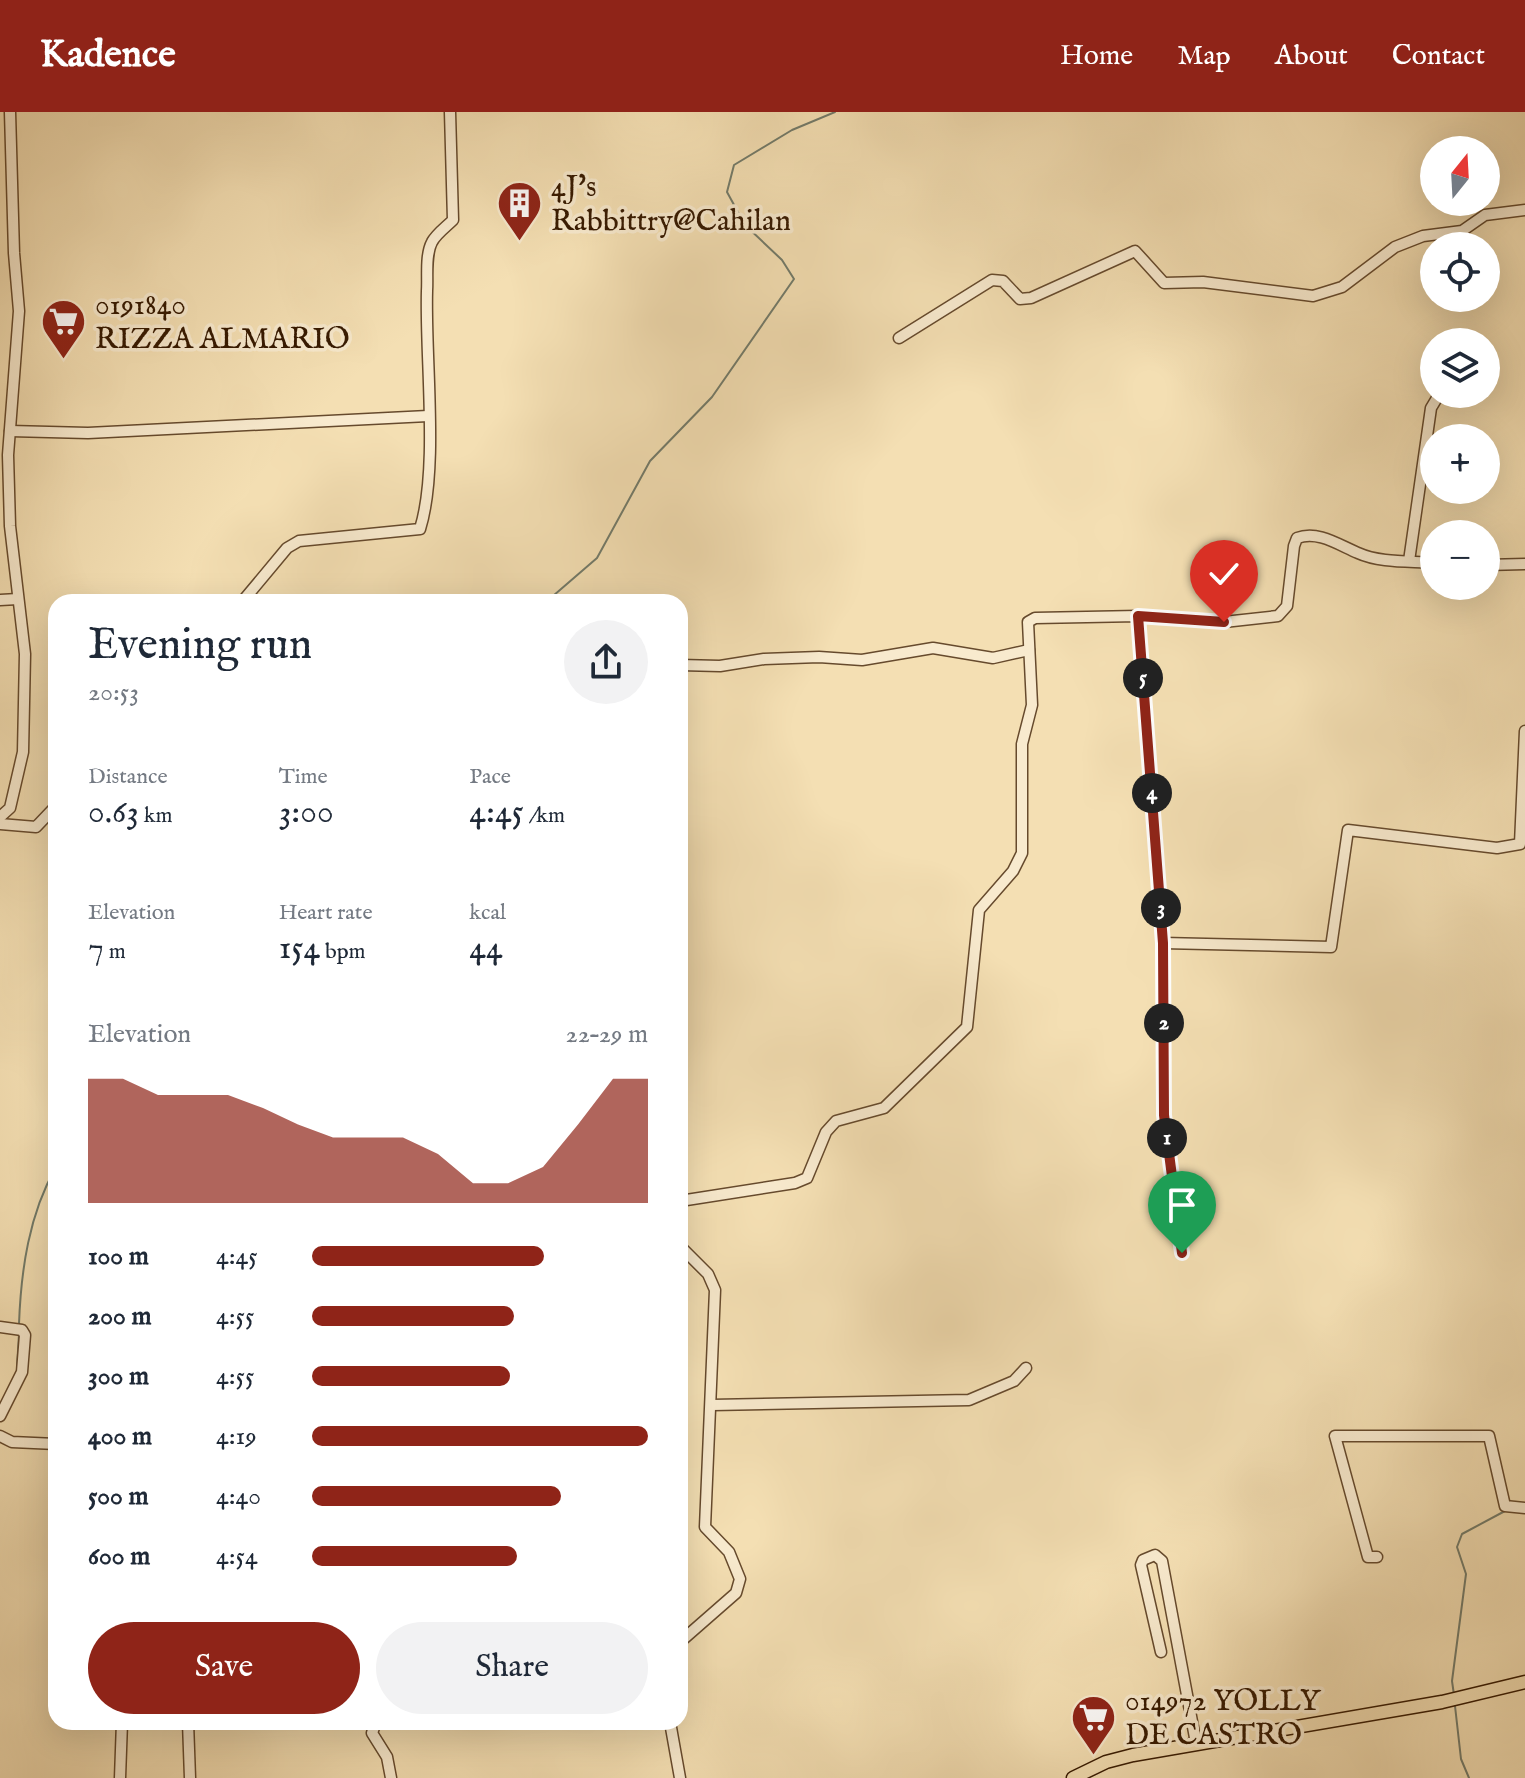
<!DOCTYPE html>
<html lang="en">
<head>
<meta charset="utf-8">
<style>
  :root { --surface:#fff; --page:#f2f2f3; --text:#1f2937; --muted:#747a83; --accent:#8f2418 }
  body { margin:0; font-family:"IM FELL English",serif; background:var(--page); color:var(--text); height:100vh; display:flex; flex-direction:column; font-size:30px; white-space:nowrap }
  * { box-sizing:border-box; margin:0 }
  p { font-size:26px; color:var(--muted) }
  .icon { flex:none; width:44px; height:44px; fill:none; stroke:currentColor; stroke-width:2; stroke-linecap:round; stroke-linejoin:round }
  .map { position:relative; flex:1; overflow:hidden }
  .sheet { position:absolute; left:48px; top:482px; width:640px; height:1136px; display:flex; flex-direction:column; background:var(--surface); border-radius:24px; box-shadow:0 8px 32px #0002 }
  .sheet>* { flex:none }
  .needle { width:52px; rotate:18deg }
  .tools { position:absolute; left:1420px; top:24px; display:grid; gap:16px }
  .tools a { display:grid; place-items:center; width:80px; height:80px; border-radius:50%; background:var(--surface); box-shadow:0 8px 32px #0002; font-size:40px }
  .pin { position:absolute; display:grid; place-items:center; width:68px; height:68px; color:#fff; margin:-82px -34px; border-radius:50% 50% 50% 0; rotate:-45deg; box-shadow:0 0 8px #0007 }
  .pin .icon { rotate:45deg }
  .km { position:absolute; width:40px; height:40px; margin:-20px; border-radius:50%; background:#222; color:#fff; font-size:22px; line-height:40px; text-align:center }
  .round { display:grid; place-items:center; flex:none; width:84px; height:84px; border-radius:42px; background:var(--page) }
  .overview { display:flex; align-items:center; justify-content:space-between; height:136px; padding:0 40px }
  h1 { font-size:44px; font-weight:600; line-height:60px }
  .stats { display:grid; grid-template-columns:repeat(3,1fr); gap:12px; height:136px; padding:8px 40px }
  .stats div { display:grid; align-content:center }
  .stats b { font-size:34px; font-weight:600 }
  .stats small { font-size:22px; font-weight:400 }
  .stats p { font-size:22px }
  .chart { height:224px; padding:16px 40px }
  .chart p { display:flex; justify-content:space-between }
  .chart svg { width:100%; height:144px; margin-top:8px; fill:var(--accent); opacity:.7 }
  .action { display:flex; gap:16px; margin-top:auto; padding:16px 40px }
  .action a { flex:1; height:92px; border-radius:48px; background:var(--accent); color:#fff; font-size:32px; font-weight:600; line-height:92px; text-align:center }
  .action a+a { background:var(--page); color:var(--text) }
  ul { padding:0 40px; list-style:none; font-size:26px }
  li { display:grid; grid-template-columns:128px 96px 1fr; align-items:center; height:60px }
  li i { height:20px; border-radius:10px; background:var(--accent) }
  header { display:flex; align-items:center; gap:48px; box-sizing:border-box; height:112px; padding:0 40px; background:var(--accent); color:#fff }
  header strong { font-size:38px }
  nav { display:flex; gap:44px; margin-inline-start:auto; font-size:28px }
  .map>svg:first-child { display:block }
  .lines { fill:none; stroke-linecap:round; stroke-linejoin:round }
  .stream { stroke:#737b6a; stroke-width:2 }
  .minor-casing { stroke:#664a2d; stroke-width:13 }
  .major-casing { stroke:#361900; stroke-width:15 }
  .minor { stroke:#f8eace; stroke-width:10 }
  .major { stroke:#f4dfb3; stroke-width:12 }
  .route-casing { stroke:#fff; stroke-width:16 }
  .route { stroke:#8f2418; stroke-width:10 }
  .labels { text-anchor:middle; stroke-width:7; stroke-linejoin:round; paint-order:stroke }
  .poi-label { font-size:30px; fill:#361900; stroke:#f8eace; text-anchor:start }
</style>
</head>
<body>
<header>
<strong>Kadence</strong>
<nav><a>Home</a><a>Map</a><a>About</a><a>Contact</a></nav>
</header>
<div class="map">
<svg width="1525" height="1666" viewBox="0 0 1525 1666">
  <rect width="100%" height="100%" fill="#f4dfb3"/>
  <filter id="stains"><feTurbulence type="fractalNoise" baseFrequency=".0025" numOctaves="4"/><feColorMatrix values="0 0 0 0 .2 0 0 0 0 .09 0 0 0 0 .02 0 0 0 .5 -.17"/></filter>
  <radialGradient id="worn" r=".72"><stop offset=".6" stop-color="#630" stop-opacity="0"/><stop offset="1" stop-color="#630" stop-opacity=".3"/></radialGradient>
  <g class="lines">
    <g class="stream">
      <polyline points="546,490 597,446 650,349 712,285 794,167 782,148 745,113 727,80 734,53 792,18 835,0"/>
      <path d="M19,1212C21,1158 29,1102 56,1055"/>
      <polyline points="17,1255 19,1222"/>
      <polyline points="1454,1583 1452,1569 1466,1462 1457,1435 1462,1422 1505,1399"/>
      <polyline points="1455,1594 1461,1647 1469,1666"/>
    </g>
    <defs>
      <g id="minor">
        <polyline points="899,226 992,168 1003,169 1020,187 1031,186 1135,139 1164,171 1203,170 1313,184 1342,175 1395,135 1423,124 1462,119 1485,103 1525,98"/>
        <polyline points="10,319 88,321 428,304"/>
        <polyline points="1409,449 1431,296 1437,286"/>
        <polyline points="1486,453 1525,452"/>
        <polyline points="0,488 18,487"/>
        <path d="M242,490L287,436L299,429L420,417C439,356 425,247 427,179C428,165 425,143 432,130C436,122 446,115 453,108L450,0"/>
        <path d="M1138,504L1224,510L1278,504L1287,494L1294,434L1297,426C1318,418 1339,433 1358,441C1380,451 1410,449 1434,451"/>
        <polyline points="680,553 720,554 764,547 819,545 862,548 933,536 993,546 1029,538"/>
        <polyline points="0,705 10,696 23,640 25,542 10,414 8,343 19,199 14,141 10,0"/>
        <polyline points="0,712 36,715 56,694"/>
        <polyline points="1163,831 1331,835 1348,718 1497,736 1520,732 1525,619"/>
        <polyline points="680,1089 795,1071 807,1066 826,1020 836,1009 884,996 967,915 979,798 1013,759 1022,741 1022,632 1032,593 1028,510 1035,506 1138,504 1163,831 1164,1003 1182,1141"/>
        <polyline points="680,1134 708,1162 715,1178 705,1415 729,1440 740,1467 736,1481 680,1530"/>
        <polyline points="0,1215 22,1218 25,1223 22,1260 0,1304"/>
        <polyline points="712,1293 969,1288 1014,1269 1026,1256"/>
        <polyline points="0,1324 12,1330 56,1332"/>
        <polyline points="1377,1445 1368,1445 1335,1324 1489,1324 1505,1394 1525,1396"/>
        <polyline points="1161,1540 1141,1453 1143,1448 1155,1443 1162,1449 1196,1631"/>
        <polyline points="188,1610 190,1666"/>
        <polyline points="376,1610 372,1621 387,1645 391,1666"/>
        <polyline points="670,1610 680,1666"/>
        <polyline points="120,1666 122,1610"/>
      </g>
      <polyline id="major" points="1073,1666 1106,1650 1133,1643 1442,1590 1525,1570"/>
    </defs>
    <use href="#minor" class="minor-casing"/>
    <use href="#major" class="major-casing"/>
    <use href="#minor" class="minor"/>
    <use href="#major" class="major"/>
  </g>
  <g class="lines">
    <defs>
      <polyline id="route" points="1182,1141 1164,1003 1163,831 1138,504 1224,510"/>
    </defs>
    <use href="#route" class="route-casing"/>
    <use href="#route" class="route"/>
  </g>
  <defs>
    <symbol id="building-pin" viewBox="-11 -11 22 30"><path d="M0 17L-7.5 6A9.5 9.5 0 1 1 7.5 6Z" fill="#8f2418" stroke="#f8eace"/><path d="M-4-6H4V6H1V3H-1V6H-4ZM-2.5-4.3h1.7v1.8h-1.7ZM.8-4.3h1.7v1.8H.8ZM-2.5-1h1.7V.8h-1.7ZM.8-1h1.7V.8H.8Z" fill="#fff"/></symbol>
    <symbol id="supermarket-pin" viewBox="-11 -11 22 30"><path d="M0 17L-7.5 6A9.5 9.5 0 1 1 7.5 6Z" fill="#8f2418" stroke="#f8eace"/><path d="M-6-5.5h2.5l.6 2H6L4.5 2H-2.5L-4.4-4H-6ZM-1.5 3.2a1.3 1.3 0 1 0 .1 0ZM3 3.2a1.3 1.3 0 1 0 .1 0Z" fill="#fff"/></symbol>
  </defs>
  <g fill-rule="evenodd">
    <use href="#building-pin" x="494" y="66" width="51" height="69"/>
    <use href="#supermarket-pin" x="38" y="184" width="51" height="69"/>
    <use href="#supermarket-pin" x="1068" y="1580" width="51" height="69"/>
  </g>
  <g class="labels">
    <g class="poi-label">
      <text x="551" y="84">4J's<tspan x="551" dy="34">Rabbittry@Cahilan</tspan></text>
      <text x="95" y="202">0191840<tspan x="95" dy="34">RIZZA ALMARIO</tspan></text>
      <text x="1125" y="1598">014972 YOLLY<tspan x="1125" dy="34">DE CASTRO</tspan></text>
    </g>
  </g>
  <rect width="100%" height="100%" filter="url(#stains)"/>
  <rect width="100%" height="100%" fill="url(#worn)"/>
</svg>
<div class="tools">
<a><svg class="needle" viewBox="-14 -14 28 28"><path d="M0-13l5 13h-10z" fill="#e53935"/><path d="M0 13l5-13h-10z" fill="#747a83"/></svg></a>
<a><svg class="icon" aria-label="locate" viewBox="0 0 24 24"><circle cx="12" cy="12" r="6"/><path d="M12 2v4M12 18v4M2 12h4M18 12h4"/></svg></a>
<a><svg class="icon" aria-label="layers" viewBox="0 0 24 24"><path d="M12 4l9 5-9 5-9-5zM3 14l9 5 9-5"/></svg></a>
<a>+</a>
<a>−</a>
</div>
<div class="pin" style="left:1182px;top:1141px;background:#1e9e55"><svg class="icon" aria-label="arrive" viewBox="0 0 24 24"><path d="M6 21V4h12l-3 4 3 4H6"/></svg></div>
<div class="pin" style="left:1224px;top:510px;background:#d93025"><svg class="icon" aria-label="check" viewBox="0 0 24 24"><path d="M5 12l5 5 9-10"/></svg></div>
<b class="km" style="left:1167px;top:1026px">1</b>
<b class="km" style="left:1164px;top:911px">2</b>
<b class="km" style="left:1161px;top:796px">3</b>
<b class="km" style="left:1152px;top:681px">4</b>
<b class="km" style="left:1143px;top:566px">5</b>
<section class="sheet">
<div class="overview"><div><h1>Evening run</h1><p>20:53</p></div><a class="round"><svg class="icon" aria-label="share" viewBox="0 0 24 24"><path d="M12 15V3M7 8l5-5 5 5M5 13v7h14v-7"/></svg></a></div>
<div class="stats">
<div><p>Distance</p><b>0.63<small> km</small></b></div>
<div><p>Time</p><b>3:00</b></div>
<div><p>Pace</p><b>4:45<small> /km</small></b></div>
</div>
<div class="stats">
<div><p>Elevation</p><b>7<small> m</small></b></div>
<div><p>Heart rate</p><b>154<small> bpm</small></b></div>
<div><p>kcal</p><b>44</b></div>
</div>
<div class="chart"><p><span>Elevation</span>22–29 m</p>
<svg viewBox="0 0 160 44" preserveAspectRatio="none"><path d="M0 44V6L10 6L20 11L30 11L40 11L50 15L60 20L70 24L80 24L90 24L100 29L110 38L120 38L130 33L140 20L150 6L160 6V44z"/></svg>
</div>
<ul>
<li><b>100 m</b>4:45<i style="width:69%"></i></li>
<li><b>200 m</b>4:55<i style="width:60%"></i></li>
<li><b>300 m</b>4:55<i style="width:59%"></i></li>
<li><b>400 m</b>4:19<i style="width:100%"></i></li>
<li><b>500 m</b>4:40<i style="width:74%"></i></li>
<li><b>600 m</b>4:54<i style="width:61%"></i></li>
</ul>
<div class="action"><a>Save</a><a>Share</a></div>
</section>
</div>
</body>
</html>
